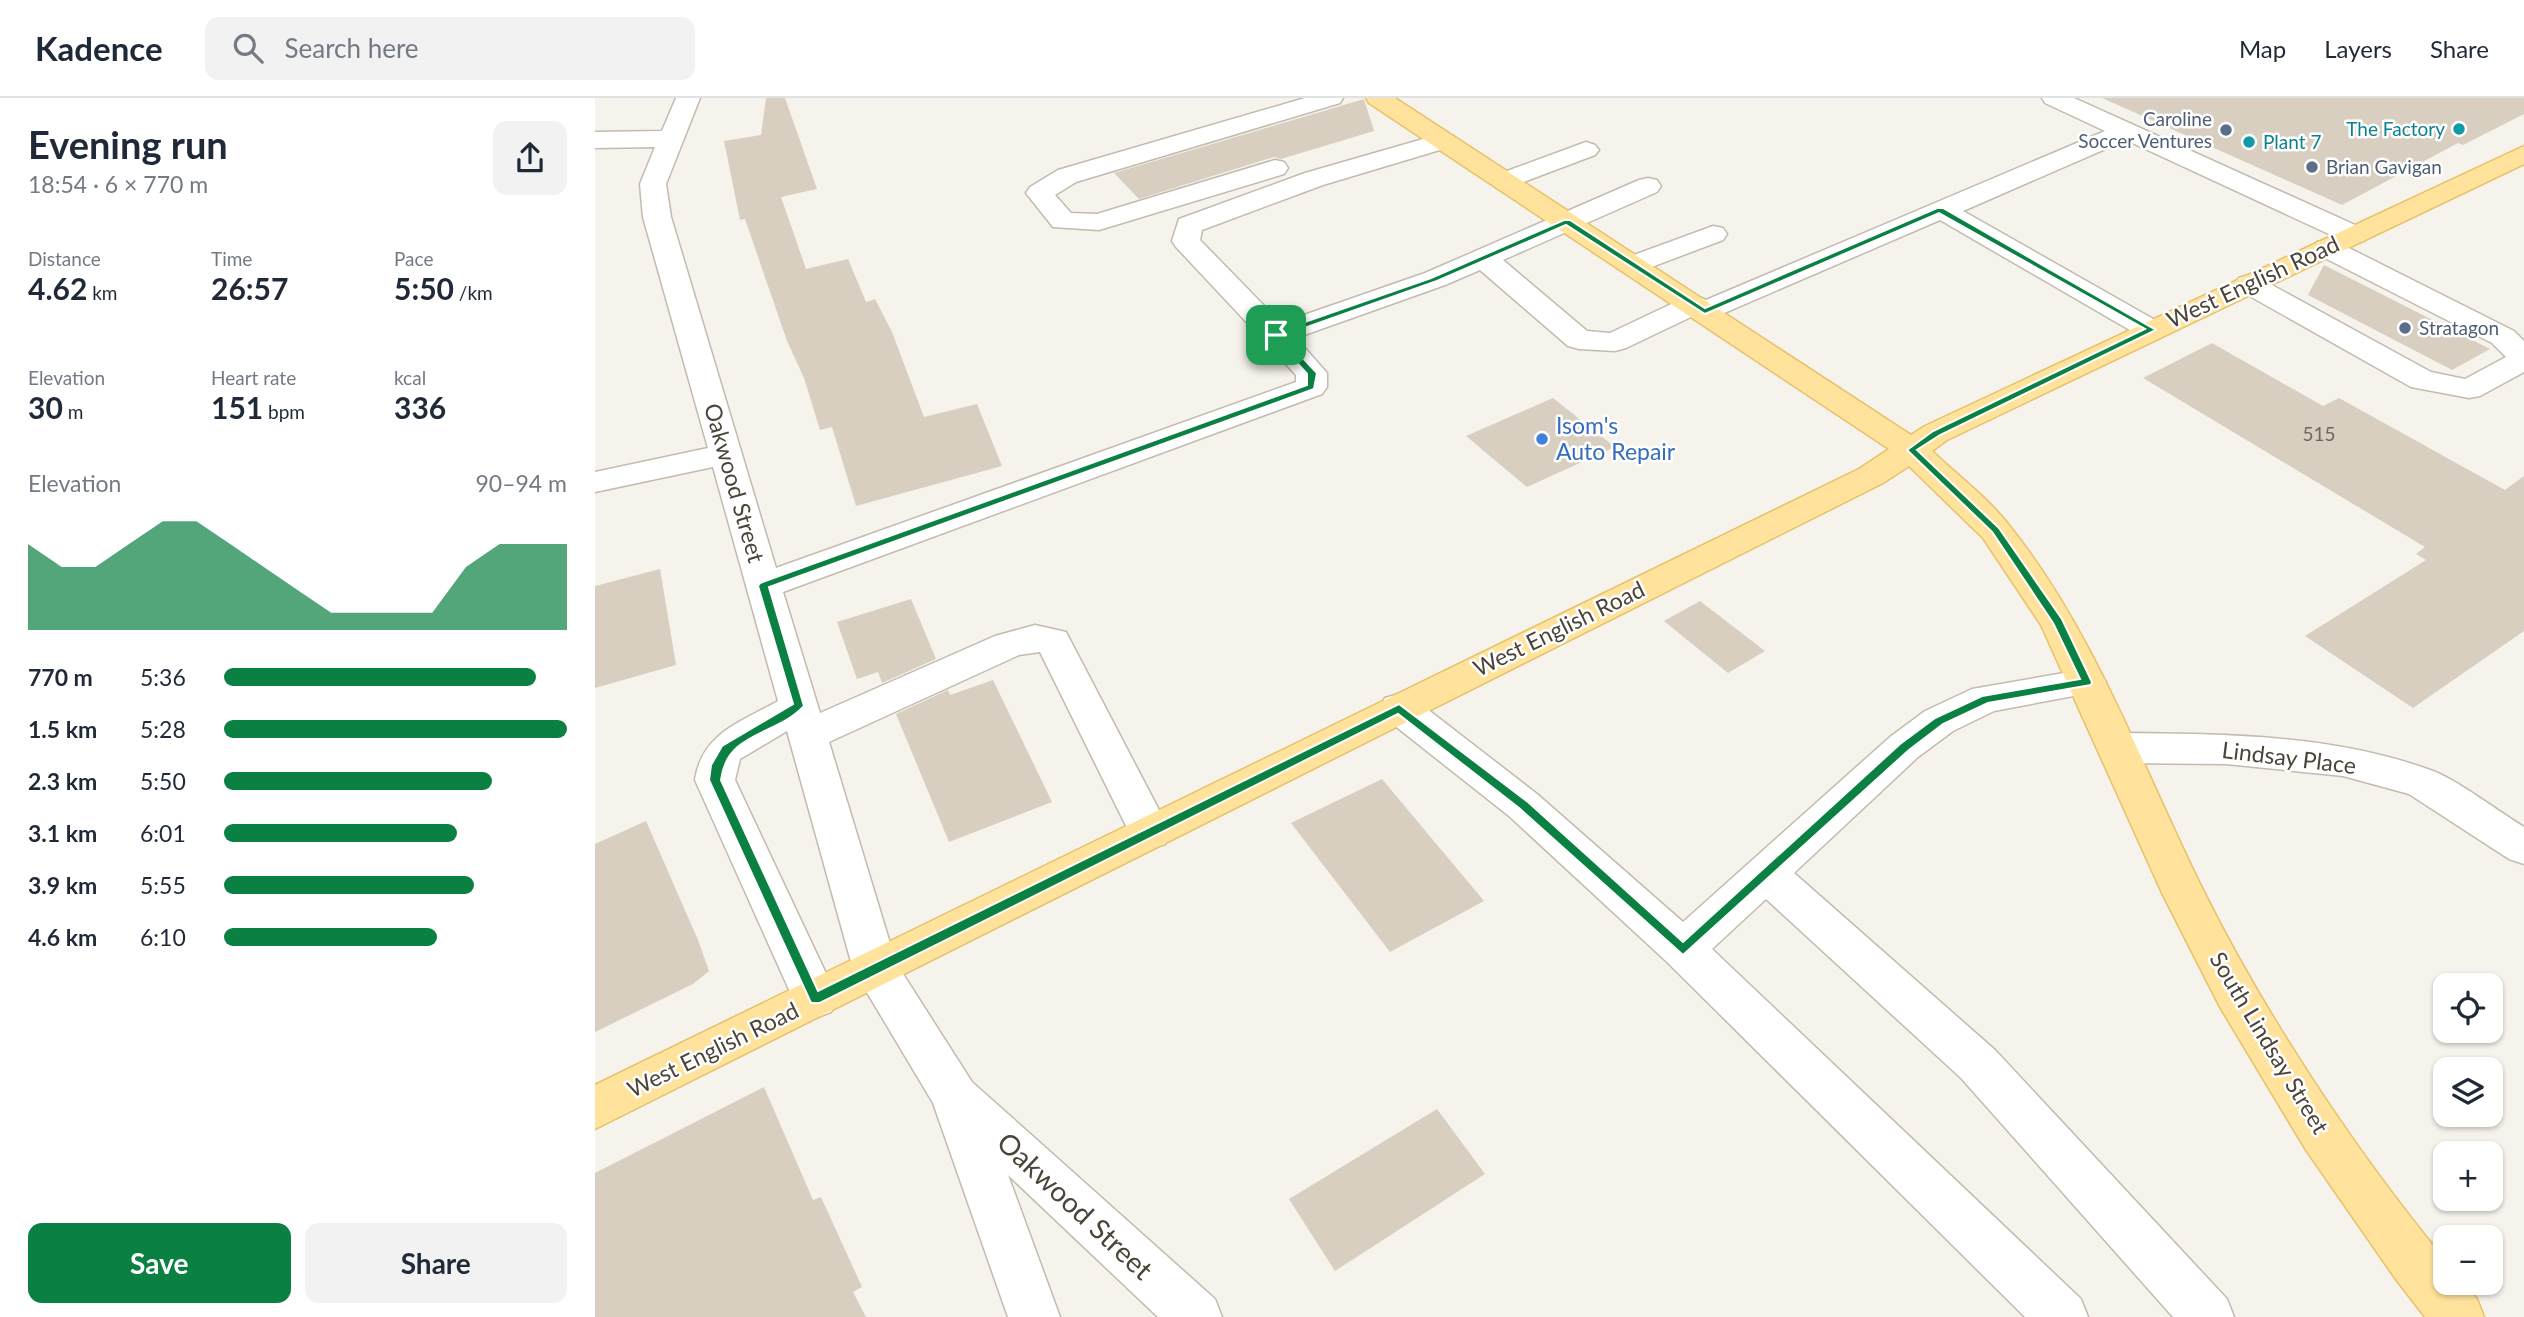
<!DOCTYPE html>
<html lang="en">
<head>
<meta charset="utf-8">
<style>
  :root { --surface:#fff; --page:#f2f2f3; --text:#1f2937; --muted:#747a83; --line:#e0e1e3; --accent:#0b8043 }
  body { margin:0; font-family:Lato,sans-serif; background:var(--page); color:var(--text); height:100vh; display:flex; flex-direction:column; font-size:26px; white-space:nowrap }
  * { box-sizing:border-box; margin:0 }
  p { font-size:23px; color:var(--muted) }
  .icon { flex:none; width:38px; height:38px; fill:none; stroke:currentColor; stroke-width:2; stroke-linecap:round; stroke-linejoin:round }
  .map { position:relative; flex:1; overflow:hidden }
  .details { display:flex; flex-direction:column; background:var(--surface); width:595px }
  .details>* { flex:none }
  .fabs { position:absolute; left:1838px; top:875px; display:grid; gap:14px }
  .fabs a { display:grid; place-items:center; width:70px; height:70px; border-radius:14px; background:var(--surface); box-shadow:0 2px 5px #0004; font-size:35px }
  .pin { position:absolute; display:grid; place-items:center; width:60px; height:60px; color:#fff; margin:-30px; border-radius:14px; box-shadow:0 4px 10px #0006 }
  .round { display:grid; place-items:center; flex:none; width:74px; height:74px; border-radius:14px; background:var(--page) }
  .summary { display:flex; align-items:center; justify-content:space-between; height:119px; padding:0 28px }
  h1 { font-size:38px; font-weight:700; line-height:52px }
  .stats { display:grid; grid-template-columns:repeat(3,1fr); gap:10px; height:119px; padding:7px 28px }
  .stats div { display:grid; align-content:center }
  .stats b { font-size:30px; font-weight:700 }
  .stats small { font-size:19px; font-weight:400 }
  .stats p { font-size:19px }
  .chart { height:196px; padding:14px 28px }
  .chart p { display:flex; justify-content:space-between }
  .chart svg { width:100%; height:126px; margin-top:7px; fill:var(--accent); opacity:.7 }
  .cta { display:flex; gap:14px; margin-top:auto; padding:14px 28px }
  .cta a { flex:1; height:80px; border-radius:14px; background:var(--accent); color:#fff; font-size:28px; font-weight:700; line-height:80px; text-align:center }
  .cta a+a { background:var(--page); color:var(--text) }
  ul { padding:0 28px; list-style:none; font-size:23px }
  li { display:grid; grid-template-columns:112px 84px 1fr; align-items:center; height:52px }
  li i { height:18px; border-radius:9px; background:var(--accent) }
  header { display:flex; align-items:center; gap:42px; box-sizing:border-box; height:98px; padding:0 35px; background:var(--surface); border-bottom:2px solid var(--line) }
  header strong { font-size:33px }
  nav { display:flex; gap:38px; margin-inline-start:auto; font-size:24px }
  .search { width:490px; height:63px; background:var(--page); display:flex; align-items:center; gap:18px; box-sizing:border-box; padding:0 24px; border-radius:14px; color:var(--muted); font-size:26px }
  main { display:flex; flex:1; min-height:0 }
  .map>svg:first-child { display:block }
  .building { fill:#d8cfc1 }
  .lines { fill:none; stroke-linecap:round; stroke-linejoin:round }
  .minor-casing { stroke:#c2bbae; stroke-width:3 }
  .major-casing { stroke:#e6c16a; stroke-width:3 }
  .minor { fill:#fff; fill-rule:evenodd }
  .major { fill:#ffe39c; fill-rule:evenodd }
  .route { fill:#0b8043; stroke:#fff; stroke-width:2; fill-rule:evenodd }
  .culture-dot { fill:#0f9aa8; stroke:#fff; stroke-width:2.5 }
  .service-dot { fill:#5c6f8a; stroke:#fff; stroke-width:2.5 }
  .shop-dot { fill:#3f7fe0; stroke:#fff; stroke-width:2.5 }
  .labels { text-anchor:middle; stroke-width:5; stroke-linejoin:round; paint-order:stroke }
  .far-service-label { font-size:19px; fill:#4e5e75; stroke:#fff; text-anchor:start }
  .far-culture-label { font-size:19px; fill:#0d838f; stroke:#fff; text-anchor:end }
  .number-label { font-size:19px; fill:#6e675b }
  .street-label { font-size:23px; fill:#4b4439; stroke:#fff }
  .shop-label { font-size:23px; fill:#366cbe; stroke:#fff; text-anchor:start }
  .near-street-label { font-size:28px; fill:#4b4439; stroke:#fff }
</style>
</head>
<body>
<header>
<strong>Kadence</strong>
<div class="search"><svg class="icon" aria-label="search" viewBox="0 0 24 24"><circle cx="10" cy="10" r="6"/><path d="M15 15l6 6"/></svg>Search here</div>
<nav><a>Map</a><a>Layers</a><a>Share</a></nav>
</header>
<main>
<section class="details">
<div class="summary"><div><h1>Evening run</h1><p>18:54 · 6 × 770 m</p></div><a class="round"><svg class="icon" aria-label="share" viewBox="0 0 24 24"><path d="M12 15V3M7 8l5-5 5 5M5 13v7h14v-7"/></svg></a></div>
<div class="stats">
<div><p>Distance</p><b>4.62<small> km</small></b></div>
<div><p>Time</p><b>26:57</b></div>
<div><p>Pace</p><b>5:50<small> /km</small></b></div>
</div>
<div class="stats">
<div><p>Elevation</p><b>30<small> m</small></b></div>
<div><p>Heart rate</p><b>151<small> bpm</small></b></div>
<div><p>kcal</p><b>336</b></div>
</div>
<div class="chart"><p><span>Elevation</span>90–94 m</p>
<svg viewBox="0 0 160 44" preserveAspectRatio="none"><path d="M0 44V14L10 22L20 22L30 14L40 6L50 6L60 14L70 22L80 30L90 38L100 38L110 38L120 38L130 22L140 14L150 14L160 14V44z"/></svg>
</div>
<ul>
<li><b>770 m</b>5:36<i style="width:91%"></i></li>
<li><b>1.5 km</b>5:28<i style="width:100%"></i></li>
<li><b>2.3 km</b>5:50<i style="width:78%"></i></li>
<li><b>3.1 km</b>6:01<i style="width:68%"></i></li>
<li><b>3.9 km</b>5:55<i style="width:73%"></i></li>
<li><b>4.6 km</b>6:10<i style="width:62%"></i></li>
</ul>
<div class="cta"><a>Save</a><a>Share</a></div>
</section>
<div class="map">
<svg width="1929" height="1219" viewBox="0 0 1929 1219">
  <rect width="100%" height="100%" fill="#f6f3ec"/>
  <g class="building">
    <polygon points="171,0 190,0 222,91 186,99 211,171 253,161 271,204 280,201 297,234 329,319 382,306 407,368 261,408 237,329 225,332 209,280 192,243 150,121 145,122 129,43 166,37"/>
    <polygon points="1507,0 1929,0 1929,16 1868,47 1863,45 1747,107"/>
    <polygon points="769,1 779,33 686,61 679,59 544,101 519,75"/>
    <polygon points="1729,167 1895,251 1857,272 1713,197"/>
    <polygon points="1617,245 1728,308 1744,300 1910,392 1929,378 1929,533 1818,610 1710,538 1831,462 1821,456 1830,449 1548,280"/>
    <polygon points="958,300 1020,349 932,389 871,338"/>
    <polygon points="65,471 81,567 0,590 0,488"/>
    <polygon points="316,501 341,561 287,585 283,574 262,581 242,524"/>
    <polygon points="1105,503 1170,553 1133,575 1069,523"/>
    <polygon points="398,582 457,704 354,744 301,616 353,592 355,597"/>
    <polygon points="787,681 889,803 795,854 696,725"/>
    <polygon points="51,723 103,842 114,873 98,886 0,934 0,746"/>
    <polygon points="169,989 218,1102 226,1099 267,1189 258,1194 271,1219 0,1219 0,1075"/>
    <polygon points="842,1011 890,1076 740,1173 694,1101"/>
  </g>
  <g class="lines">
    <defs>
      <g id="minor">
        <path d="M81,0H105L71,86L76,119L181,470L701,284V277L581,149L577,143L584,121L710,75L849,35L858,38L862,43L858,48L728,87L607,132L605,142L686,225L830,175L1044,82L1053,80L1062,82L1066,88L1062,94L908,162L992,233L1015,235L1089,200L1099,197L1111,202L1510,33L1450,5L1447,0H1479L1769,131L1773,137L1769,143L1759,145L1749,143L1531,42L1368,113L1567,226L1571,232L1567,238L1556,241L1545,238L1345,122L1120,219L1110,222L1098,218L1031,250L1020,253L984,251L973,248L885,172L850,187L701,240L732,275V289L727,296L188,494L225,615L400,538L440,527L471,534L576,735L570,746L555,751L540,746L445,554L424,557L234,644L301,865L377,984L620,1201L627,1219H563L413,1077L465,1219H413L338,1005L258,871L192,633L145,661L140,682L243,901L236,914L220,920L204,914L100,682C107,635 146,624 183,603L118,369L0,394V374L113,350L48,119L45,86L60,49L0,50V34L67,33Z"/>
        <polygon points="710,0 748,0 745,5 481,84 460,97 476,115 502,116 680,62 689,64 693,70 689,76 504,132 458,129 431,95 435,89 463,72"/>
        <polygon points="991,44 1000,47 1004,52 1000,57 910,91 901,89 897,83 901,77"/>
        <polygon points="1118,128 1128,130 1132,136 1128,142 1038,176 1028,173 1024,167 1028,161"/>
        <polygon points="1732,142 1742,144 1919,233 1929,243 1929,274 1885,298 1874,300 1816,289 1644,192 1640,186 1644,180 1654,177 1664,180 1836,274 1870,281 1911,259 1897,245 1722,156 1718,150 1722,144"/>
        <polygon points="1492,571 1505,575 1511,584 1505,593 1399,613 1358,633 1323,659 1199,775 1400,952 1632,1201 1639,1219 1578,1219 1366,980 1171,801 1117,851 1486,1201 1493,1219 1430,1219 1072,864 914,718 790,620 785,610 790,600 804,596 818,600 942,696 1088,824 1295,639 1330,613 1377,591"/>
        <path d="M1523,635C1628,636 1738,636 1838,673C1864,683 1904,714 1929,729V766L1914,761L1814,696L1748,678L1631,666L1523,665L1509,660L1503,650L1509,640Z"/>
      </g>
      <path id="major" d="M771,0H800L1316,337L1330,328L1929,48V66L1352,342L1337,353C1361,376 1392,399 1413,426C1500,534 1546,667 1607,790C1670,917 1760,1053 1850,1162V1185H1868L1882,1201L1889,1219H1830L1800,1180L1711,1052L1625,909L1567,795L1446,527L1388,440L1314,368L1288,385L0,1031V987L1264,371L1294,351L774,5Z"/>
    </defs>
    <use href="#minor" class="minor-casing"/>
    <use href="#major" class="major-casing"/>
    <use href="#minor" class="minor"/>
    <use href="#major" class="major"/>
  </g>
  <path class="route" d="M1342,110H1348L1561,232L1345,337L1322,352L1404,430L1467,521L1497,584L1496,587L1393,605L1348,626L1314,652L1088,857L924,710L803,616L225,905H216L114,682L116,667L127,648L198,606L163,488L165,485L712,287V276L678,238V235L836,180L969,122H975L1110,210ZM1344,115L1550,231L1338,333L1312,352L1397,434L1458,525L1485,581L1387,598L1340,620L1305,646L1088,844L933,704L804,606L223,893L126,682C132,633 182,638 209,608L174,489L719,291L722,275L687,238L842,183L971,127L1110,216Z"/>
  <g class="culture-dot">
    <circle cx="1864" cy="31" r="7"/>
    <circle cx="1654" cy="44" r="7"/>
  </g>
  <g class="service-dot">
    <circle cx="1631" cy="32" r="7"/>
    <circle cx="1717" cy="69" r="7"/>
    <circle cx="1810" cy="230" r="7"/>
  </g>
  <circle class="shop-dot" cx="947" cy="341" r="7"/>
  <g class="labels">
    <g class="far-service-label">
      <text x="1617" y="28" text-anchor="end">Caroline<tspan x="1617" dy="22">Soccer Ventures</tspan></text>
      <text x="1731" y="76">Brian Gavigan</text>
      <text x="1824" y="237">Stratagon</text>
    </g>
    <g class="far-culture-label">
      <text x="1850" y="38">The Factory</text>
      <text x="1668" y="51" text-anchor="start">Plant 7</text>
    </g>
    <g class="number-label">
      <text x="1724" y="343">515</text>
    </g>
    <g class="street-label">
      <text transform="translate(1658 184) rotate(-25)" y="8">West English Road</text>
      <text transform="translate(139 385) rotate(74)" y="8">Oakwood Street</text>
      <text transform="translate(964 531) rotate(-26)" y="8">West English Road</text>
      <text transform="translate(1694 660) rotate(7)" y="8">Lindsay Place</text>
      <text transform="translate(1674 945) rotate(59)" y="8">South Lindsay Street</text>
      <text transform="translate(118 952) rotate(-26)" y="8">West English Road</text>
    </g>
    <g class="shop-label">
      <text x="961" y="336">Isom's<tspan x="961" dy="26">Auto Repair</tspan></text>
    </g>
    <g class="near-street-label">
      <text transform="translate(480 1108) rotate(43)" y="10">Oakwood Street</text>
    </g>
  </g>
</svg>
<div class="fabs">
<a><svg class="icon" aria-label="locate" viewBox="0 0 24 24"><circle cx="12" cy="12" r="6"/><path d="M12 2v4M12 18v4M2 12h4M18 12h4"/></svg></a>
<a><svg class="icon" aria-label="layers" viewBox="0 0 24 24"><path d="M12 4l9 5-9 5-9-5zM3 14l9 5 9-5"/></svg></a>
<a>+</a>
<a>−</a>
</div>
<div class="pin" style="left:681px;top:237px;background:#1e9e55"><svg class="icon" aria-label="arrive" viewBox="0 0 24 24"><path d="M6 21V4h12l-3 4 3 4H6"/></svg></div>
</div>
</main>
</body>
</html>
